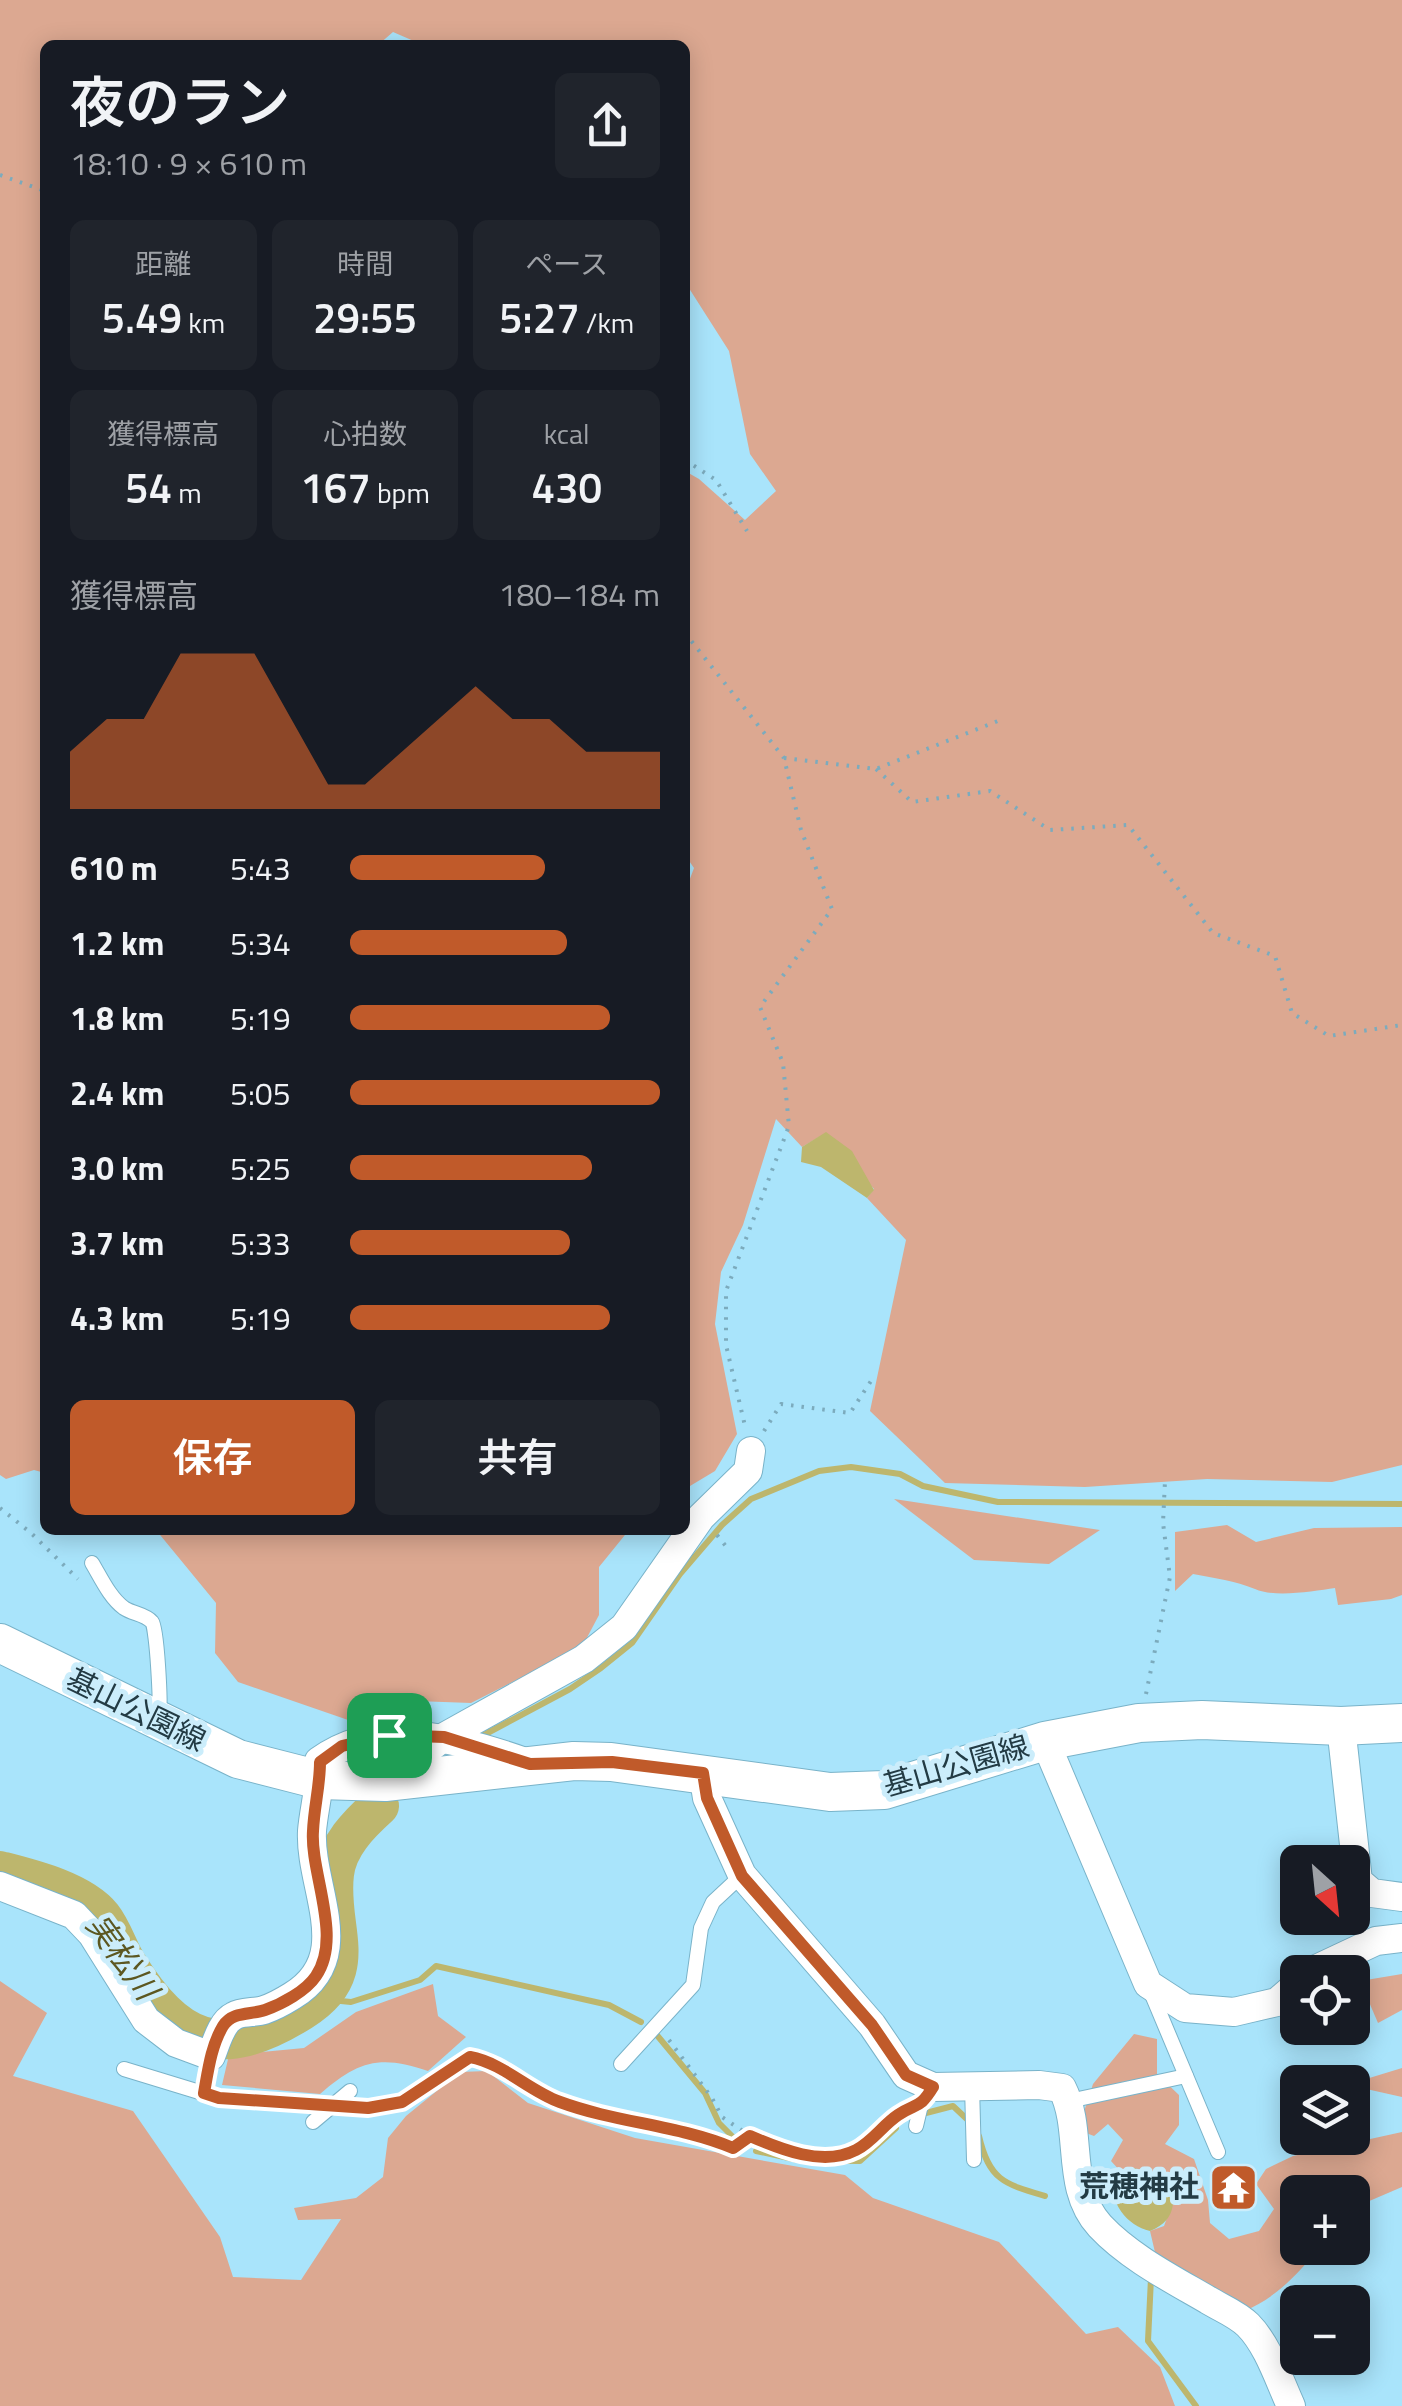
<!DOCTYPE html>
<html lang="ja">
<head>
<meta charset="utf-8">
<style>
  :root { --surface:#171b24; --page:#20242c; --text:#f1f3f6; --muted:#9ea1a6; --accent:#c05a2a }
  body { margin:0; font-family:"Titillium Web","Noto Sans JP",sans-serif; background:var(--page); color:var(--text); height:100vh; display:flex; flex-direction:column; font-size:38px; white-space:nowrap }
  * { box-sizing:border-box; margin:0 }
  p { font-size:32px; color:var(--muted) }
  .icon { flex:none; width:55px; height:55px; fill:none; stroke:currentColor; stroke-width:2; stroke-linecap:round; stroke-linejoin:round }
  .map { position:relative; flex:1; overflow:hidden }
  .panel { position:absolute; left:40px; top:40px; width:650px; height:1495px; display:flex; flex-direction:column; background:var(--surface); border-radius:15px; box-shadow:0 5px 25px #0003 }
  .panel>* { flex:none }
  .needle { width:65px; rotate:153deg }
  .buttons { position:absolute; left:1280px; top:1845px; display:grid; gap:20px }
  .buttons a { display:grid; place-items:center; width:90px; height:90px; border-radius:15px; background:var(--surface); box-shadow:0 5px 25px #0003; font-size:50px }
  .pin { position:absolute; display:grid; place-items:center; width:85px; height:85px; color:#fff; margin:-42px; border-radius:20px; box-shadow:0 5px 15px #0006 }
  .round { display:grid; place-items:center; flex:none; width:105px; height:105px; border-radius:15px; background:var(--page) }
  .head { display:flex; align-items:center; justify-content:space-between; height:170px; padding:0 30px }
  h1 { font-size:55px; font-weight:600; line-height:75px }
  .metrics { display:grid; grid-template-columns:repeat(3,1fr); gap:15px; height:170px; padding:10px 30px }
  .metrics div { display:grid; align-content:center; border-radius:15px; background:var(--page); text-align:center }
  .metrics b { font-size:42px; font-weight:600 }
  .metrics small { font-size:28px; font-weight:400 }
  .metrics p { font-size:28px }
  .chart { height:280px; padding:20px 30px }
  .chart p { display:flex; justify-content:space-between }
  .chart svg { width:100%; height:180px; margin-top:10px; fill:var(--accent); opacity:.7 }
  .primary-button { display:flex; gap:20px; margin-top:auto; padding:20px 30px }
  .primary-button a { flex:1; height:115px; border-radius:15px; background:var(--accent); color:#fff; font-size:40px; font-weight:600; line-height:115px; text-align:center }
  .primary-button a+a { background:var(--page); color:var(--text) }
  ul { padding:0 30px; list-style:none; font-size:32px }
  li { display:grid; grid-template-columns:160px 120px 1fr; align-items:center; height:75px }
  li i { height:25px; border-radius:12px; background:var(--accent) }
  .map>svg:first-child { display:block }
  .green { fill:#dca891 }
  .water { fill:#bdb66d }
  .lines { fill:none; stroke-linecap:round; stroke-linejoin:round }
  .stream { stroke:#bdb66d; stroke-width:6 }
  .river { stroke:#bdb66d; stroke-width:40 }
  .lane-casing { stroke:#79b3c9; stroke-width:16 }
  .street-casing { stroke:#79b3c9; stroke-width:30 }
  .secondary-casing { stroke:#79b3c9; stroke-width:40 }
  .path { stroke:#7cabbd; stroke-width:4; stroke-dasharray:2.5 8; stroke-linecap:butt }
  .lane { stroke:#fff; stroke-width:14 }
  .street { stroke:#fff; stroke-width:28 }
  .secondary { stroke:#fff; stroke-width:38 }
  .route-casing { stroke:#fff; stroke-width:20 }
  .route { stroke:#c05a2a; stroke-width:12 }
  .labels { text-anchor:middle; stroke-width:10; stroke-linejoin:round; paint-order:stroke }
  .street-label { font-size:30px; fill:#233b44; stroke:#cbedfb }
  .poi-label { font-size:30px; font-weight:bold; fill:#233b44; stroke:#cbedfb; text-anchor:end }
  .water-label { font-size:32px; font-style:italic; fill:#5c5720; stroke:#cbedfb }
</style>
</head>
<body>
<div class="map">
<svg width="1402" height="2406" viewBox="0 0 1402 2406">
  <rect width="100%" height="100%" fill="#a9e4fb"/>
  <g class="green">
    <polygon points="0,0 1402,0 1402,1465 1332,1482 1207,1479 1085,1487 945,1483 870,1411 906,1240 867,1198 874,1189 826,1133 802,1147 776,1119 743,1225 721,1272 715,1324 737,1434 715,1471 685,1489 685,892 694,868 685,855 685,471 699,479 745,520 776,491 750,454 729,351 685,282 685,45 423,45 393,32 378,45 45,45 45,1473 34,1470 6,1479 0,1475"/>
    <polygon points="894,1499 1100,1530 1049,1564 974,1560"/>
    <path d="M1227,1525L1256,1542L1314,1528L1402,1527V1595L1391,1599L1338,1605L1335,1588C1314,1591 1275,1598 1255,1589C1235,1581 1215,1578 1193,1574L1175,1591V1532Z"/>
    <polygon points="156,1530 629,1530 599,1567 599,1615 582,1647 471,1703 416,1701 351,1721 238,1682 215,1653 216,1603"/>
    <polygon points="1402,1974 1402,2010 1378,2023 1360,1981"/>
    <polygon points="0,1981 47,2013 13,2076 133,2111 220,2237 233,2277 301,2280 341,2219 298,2220 294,2208 356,2198 383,2177 388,2138 406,2116 460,2072 487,2071 528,2103 635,2138 845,2175 873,2198 999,2242 1086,2334 1118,2327 1160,2367 1175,2406 0,2406"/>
    <path d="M433,1984L438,2016L466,2037L428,2071C379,2054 357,2062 320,2094L222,2085L229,2055L304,2048L356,2012Z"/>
    <path d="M1134,2034L1157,2039V2074L1179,2095V2125L1165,2144L1194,2159L1208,2200L1210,2223L1229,2239L1259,2231L1274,2209L1256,2184L1266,2169L1293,2156L1402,2132V2187L1353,2208L1352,2192H1298V2248H1319C1298,2274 1276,2298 1244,2311L1158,2265L1150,2231L1164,2226L1174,2199L1159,2170L1154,2173L1134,2168L1122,2173L1111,2161L1123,2140L1108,2124L1094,2136L1078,2130L1093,2084Z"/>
    <polygon points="1402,2068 1402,2097 1353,2086 1353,2083"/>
  </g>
  <g class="water">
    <polygon points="826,1132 852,1151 874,1190 867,1198 821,1167 801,1162 802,1147"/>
    <path d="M1134,2168L1144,2171V2198L1149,2203L1159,2195L1153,2177L1159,2170C1179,2192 1179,2220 1150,2231C1127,2226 1109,2202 1113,2179Z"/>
  </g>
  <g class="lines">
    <g class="stream">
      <polyline points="480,1737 570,1689 601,1668 632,1643 680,1574 722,1525 751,1499 819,1471 851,1467 900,1474 923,1486 998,1502 1402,1504"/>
      <polyline points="321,1999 351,2002 420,1980 436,1966 609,2005 641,2022"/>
      <polyline points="656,2034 705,2093 719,2123 735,2139"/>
      <polyline points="926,2113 953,2106 970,2122"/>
      <path d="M979,2136C989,2180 1004,2184 1045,2196"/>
      <polyline points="756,2151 798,2160 860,2161 896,2128"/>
      <polyline points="1151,2278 1148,2341 1196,2406"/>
    </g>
    <path class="river" d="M0,1871C31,1879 81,1891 102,1917C113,1931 118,1950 127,1964C177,2043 219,2062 301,2011C364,1972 327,1931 334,1874C337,1846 359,1824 379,1806"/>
    <defs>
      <g id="lane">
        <path d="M92,1563C101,1578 110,1598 124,1608C133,1614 145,1614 152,1622C157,1628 161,1705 159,1715"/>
        <polyline points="1150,1990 1218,2152"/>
        <polyline points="621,2064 693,1985 701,1928 713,1902 742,1875"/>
        <polyline points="124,2069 219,2098 332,2106"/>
        <polyline points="972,2086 974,2160"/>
        <polyline points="204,2093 211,2056"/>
        <polyline points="1069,2101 1186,2076"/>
        <polyline points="313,2122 350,2091"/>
        <polyline points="916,2126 921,2105 933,2087"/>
      </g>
      <g id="street">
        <polyline points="1341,1726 1358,1881 1372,1893 1402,1897"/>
        <polyline points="1045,1741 1148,1984 1185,2008 1234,2012 1277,2002 1298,1984"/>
        <path d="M703,1773L707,1798L742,1875L872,2025L906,2075L933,2087L1039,2085L1062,2088C1084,2131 1064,2187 1100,2226C1129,2257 1172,2279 1208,2300C1221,2308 1237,2314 1248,2325C1268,2345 1279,2380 1291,2406"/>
        <polyline points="387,1781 444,1737 584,1659 624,1627 701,1517 748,1471 751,1451"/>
        <path d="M0,1886L74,1915L92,1934L146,2020L176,2043L211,2056C216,2044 221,2022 234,2016C242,2011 255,2013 264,2010C273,2007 284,2001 292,1996C357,1957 309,1888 312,1831C314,1807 321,1786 319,1761C382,1716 461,1739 528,1763"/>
        <polyline points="1310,1972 1376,1941 1402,1938"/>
      </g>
      <polyline id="secondary" points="0,1643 238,1759 320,1780 385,1782 574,1761 611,1762 830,1792 884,1790 1045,1741 1139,1723 1202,1720 1341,1726 1402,1723"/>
    </defs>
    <use href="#lane" class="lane-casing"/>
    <use href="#street" class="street-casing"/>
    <use href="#secondary" class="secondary-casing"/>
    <g class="path">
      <polyline points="0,175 45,191"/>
      <polyline points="685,460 716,480 747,531"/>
      <polyline points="685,633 784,758 801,830 832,909 760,1007 783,1063 789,1126 726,1291 726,1345 745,1426"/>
      <polyline points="784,758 876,769 1003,719"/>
      <polyline points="876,769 912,802 990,791 1050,830 1128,825 1213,933 1275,956 1292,1013 1329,1036 1402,1025"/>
      <polyline points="764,1431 781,1404 850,1413 871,1381"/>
      <polyline points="0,1508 31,1533 78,1579"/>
      <polyline points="717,1535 729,1550"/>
      <polyline points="1146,1694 1170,1577 1163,1523 1165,1481"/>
      <polyline points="669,2040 712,2098 722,2117 750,2136 787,2152 835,2156 856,2150 900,2113"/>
      <path d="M356,2109L402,2102L470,2057C503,2063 529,2091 560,2102C617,2123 678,2125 733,2148L750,2136"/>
    </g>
    <use href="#lane" class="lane"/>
    <use href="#street" class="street"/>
    <use href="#secondary" class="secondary"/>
  </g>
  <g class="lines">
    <defs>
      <path id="route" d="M389,1735L444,1737L530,1764L612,1762L703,1773L707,1798L742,1876L872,2025L906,2075L933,2087C919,2110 917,2102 898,2115C883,2125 872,2142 856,2150C823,2167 780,2149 750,2136L733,2148C678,2125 617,2123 560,2102C529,2091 503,2063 470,2057L402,2102L368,2108L219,2098L204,2093C208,2071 211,2046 223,2026C233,2011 250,2015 265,2010C282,2004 306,1991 316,1976C343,1937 310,1873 313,1831C314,1807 320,1786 320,1762L342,1746Z"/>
    </defs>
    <use href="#route" class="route-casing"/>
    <use href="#route" class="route"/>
  </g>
  <defs>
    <symbol id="temple-square" viewBox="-11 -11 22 22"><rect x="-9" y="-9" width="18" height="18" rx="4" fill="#c05a2a" stroke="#cbedfb"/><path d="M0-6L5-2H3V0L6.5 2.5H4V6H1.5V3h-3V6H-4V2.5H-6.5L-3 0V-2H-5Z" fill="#fff"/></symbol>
  </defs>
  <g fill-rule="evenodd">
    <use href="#temple-square" x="1206" y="2160" width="55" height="55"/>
  </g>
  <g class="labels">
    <g class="street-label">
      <text transform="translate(136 1710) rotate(26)" y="10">基山公園線</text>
      <text transform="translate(956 1766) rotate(-16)" y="10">基山公園線</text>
    </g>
    <g class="poi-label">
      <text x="1199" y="2197">荒穂神社</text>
    </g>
    <g class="water-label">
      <text transform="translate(122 1957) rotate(54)" y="11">実松川</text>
    </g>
  </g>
</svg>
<div class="buttons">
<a><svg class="needle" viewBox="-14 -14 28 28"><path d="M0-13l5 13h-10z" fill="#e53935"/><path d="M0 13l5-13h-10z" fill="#9ea1a6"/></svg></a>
<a><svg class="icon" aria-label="locate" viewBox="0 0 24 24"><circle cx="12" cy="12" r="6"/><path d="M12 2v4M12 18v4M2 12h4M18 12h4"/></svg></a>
<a><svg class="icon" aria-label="layers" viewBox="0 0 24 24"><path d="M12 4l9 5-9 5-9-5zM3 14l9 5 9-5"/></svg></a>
<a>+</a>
<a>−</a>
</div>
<div class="pin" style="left:389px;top:1735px;background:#1e9e55"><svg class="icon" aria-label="arrive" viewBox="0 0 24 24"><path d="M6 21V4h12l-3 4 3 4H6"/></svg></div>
<section class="panel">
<div class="head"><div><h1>夜のラン</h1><p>18:10 · 9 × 610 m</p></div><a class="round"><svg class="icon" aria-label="share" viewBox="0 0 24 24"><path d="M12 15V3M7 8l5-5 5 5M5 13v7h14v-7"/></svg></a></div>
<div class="metrics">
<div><p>距離</p><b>5.49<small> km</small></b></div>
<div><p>時間</p><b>29:55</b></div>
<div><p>ペース</p><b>5:27<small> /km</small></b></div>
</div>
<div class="metrics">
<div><p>獲得標高</p><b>54<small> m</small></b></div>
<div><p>心拍数</p><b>167<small> bpm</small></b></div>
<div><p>kcal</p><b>430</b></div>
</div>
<div class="chart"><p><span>獲得標高</span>180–184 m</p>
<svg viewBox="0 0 160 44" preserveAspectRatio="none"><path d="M0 44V30L10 22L20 22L30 6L40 6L50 6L60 22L70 38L80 38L90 30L100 22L110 14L120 22L130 22L140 30L150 30L160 30V44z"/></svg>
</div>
<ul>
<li><b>610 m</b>5:43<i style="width:63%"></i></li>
<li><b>1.2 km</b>5:34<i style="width:70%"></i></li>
<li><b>1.8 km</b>5:19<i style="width:84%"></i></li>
<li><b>2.4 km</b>5:05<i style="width:100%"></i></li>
<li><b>3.0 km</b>5:25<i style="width:78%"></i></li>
<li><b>3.7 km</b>5:33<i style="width:71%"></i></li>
<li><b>4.3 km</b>5:19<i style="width:84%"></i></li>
</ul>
<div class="primary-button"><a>保存</a><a>共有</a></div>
</section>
</div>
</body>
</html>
